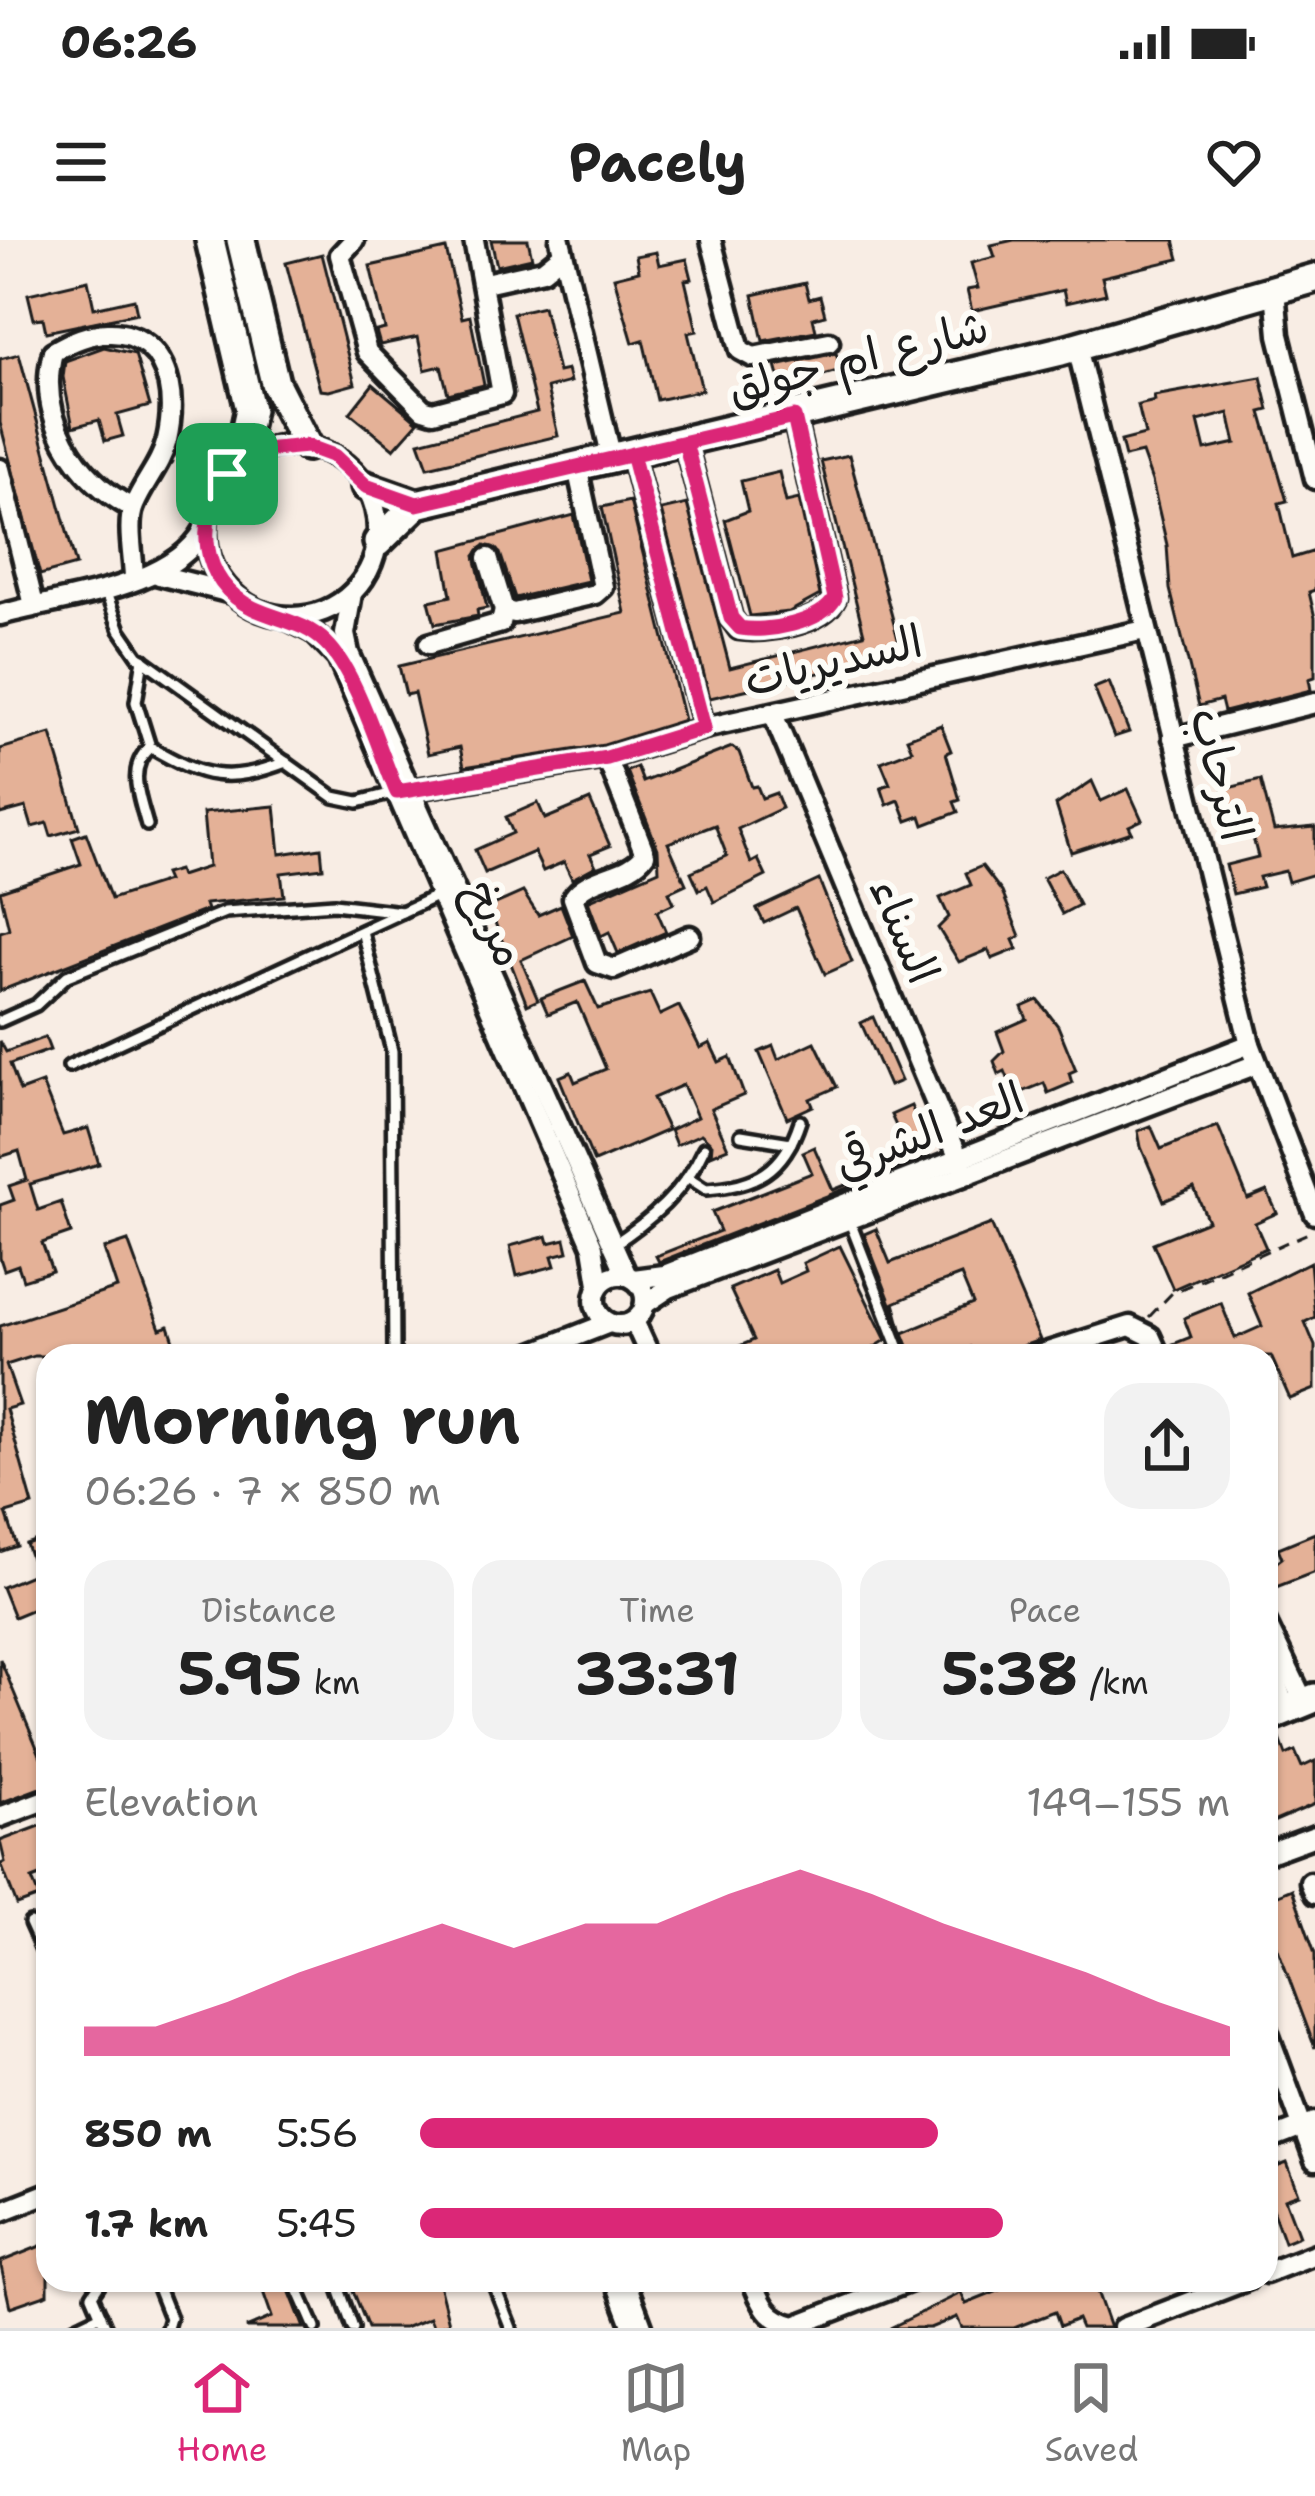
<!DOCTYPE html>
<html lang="en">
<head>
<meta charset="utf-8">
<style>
  :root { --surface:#fff; --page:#f2f2f2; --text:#222; --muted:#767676; --line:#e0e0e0; --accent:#db2777 }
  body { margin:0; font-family:"Shantell Sans","Playpen Sans Arabic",sans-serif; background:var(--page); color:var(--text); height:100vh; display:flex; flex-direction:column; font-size:45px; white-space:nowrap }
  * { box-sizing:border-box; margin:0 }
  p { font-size:39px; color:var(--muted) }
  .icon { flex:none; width:66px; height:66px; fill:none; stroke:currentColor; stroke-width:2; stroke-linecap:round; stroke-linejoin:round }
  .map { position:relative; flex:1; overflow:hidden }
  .drawer { position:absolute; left:36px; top:1104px; width:1242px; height:948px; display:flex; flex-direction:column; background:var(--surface); border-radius:36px; box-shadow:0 3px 9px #0004 }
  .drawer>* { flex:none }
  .pin { position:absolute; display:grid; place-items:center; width:102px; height:102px; color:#fff; margin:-51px; border-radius:24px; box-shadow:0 6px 18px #0006 }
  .round { display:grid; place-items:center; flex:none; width:126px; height:126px; border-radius:36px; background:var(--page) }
  .headline { display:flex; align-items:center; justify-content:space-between; height:204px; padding:0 48px }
  h1 { font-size:66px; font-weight:700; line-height:90px }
  .figures { display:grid; grid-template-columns:repeat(3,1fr); gap:18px; height:204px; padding:12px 48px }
  .figures div { display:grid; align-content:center; border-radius:30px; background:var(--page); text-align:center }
  .figures b { font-size:60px; font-weight:700 }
  .figures small { font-size:33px; font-weight:400 }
  .figures p { font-size:33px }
  .chart { height:336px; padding:24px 48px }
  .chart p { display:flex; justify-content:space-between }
  .chart svg { width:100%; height:216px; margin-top:12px; fill:var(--accent); opacity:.7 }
  ul { padding:0 48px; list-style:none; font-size:39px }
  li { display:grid; grid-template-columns:192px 144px 1fr; align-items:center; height:90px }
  li i { height:30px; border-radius:15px; background:var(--accent) }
  .status { display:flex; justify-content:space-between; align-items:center; height:84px; padding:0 60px; background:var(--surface); direction:ltr }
  .status svg { height:33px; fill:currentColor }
  header { display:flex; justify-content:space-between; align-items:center; height:156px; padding:0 48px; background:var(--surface); font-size:54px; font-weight:700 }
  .dock { display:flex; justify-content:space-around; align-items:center; height:168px; border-top:3px solid var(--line); background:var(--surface); font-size:33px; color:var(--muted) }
  .dock a { display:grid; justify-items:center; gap:6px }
  .dock .current { color:var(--accent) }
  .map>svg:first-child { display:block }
  .building { fill:#e4b197; stroke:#1c1c1c; stroke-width:3; fill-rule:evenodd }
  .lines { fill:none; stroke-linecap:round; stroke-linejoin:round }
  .lane-casing { stroke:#1c1c1c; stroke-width:18 }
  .street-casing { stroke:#1c1c1c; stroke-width:27 }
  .secondary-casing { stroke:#1c1c1c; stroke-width:36 }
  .path { stroke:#1c1c1c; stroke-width:3; stroke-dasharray:12 9; stroke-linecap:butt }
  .lane { stroke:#fdfcf7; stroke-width:9 }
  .street { stroke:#fdfcf7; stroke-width:18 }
  .secondary { stroke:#fdfcf7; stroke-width:27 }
  .route-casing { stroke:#fff; stroke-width:24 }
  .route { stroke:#db2777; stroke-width:15 }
  .labels { text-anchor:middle; stroke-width:12; stroke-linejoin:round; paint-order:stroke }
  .street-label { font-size:45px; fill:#1c1c1c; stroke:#fdfcf7 }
</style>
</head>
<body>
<div class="status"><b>06:26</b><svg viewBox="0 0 49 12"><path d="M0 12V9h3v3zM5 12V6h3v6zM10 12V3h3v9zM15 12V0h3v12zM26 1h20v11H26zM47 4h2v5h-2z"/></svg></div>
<header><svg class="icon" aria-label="menu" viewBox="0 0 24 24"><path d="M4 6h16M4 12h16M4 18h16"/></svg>Pacely<svg class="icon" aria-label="heart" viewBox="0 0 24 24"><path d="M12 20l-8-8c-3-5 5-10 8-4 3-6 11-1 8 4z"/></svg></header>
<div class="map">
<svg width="1315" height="2088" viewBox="0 0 1315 2088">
  <rect width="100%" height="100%" fill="#f8ede4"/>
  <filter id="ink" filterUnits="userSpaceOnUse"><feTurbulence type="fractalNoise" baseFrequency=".00833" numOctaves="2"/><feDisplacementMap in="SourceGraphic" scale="24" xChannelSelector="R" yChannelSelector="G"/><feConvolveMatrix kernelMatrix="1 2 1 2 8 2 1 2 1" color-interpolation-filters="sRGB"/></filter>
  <g filter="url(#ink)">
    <g class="building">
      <polygon points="491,0 528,0 532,18 497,26"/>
      <polygon points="1014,0 1174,0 1179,19 1102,37 1106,54 1066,63 1063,50 972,71 967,50 978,48 971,23 995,17 991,5"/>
      <polygon points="446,9 462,78 470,76 484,145 448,154 441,126 425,130 418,97 380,105 376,91 385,89 370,26"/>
      <polygon points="656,12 659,25 687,19 692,39 685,40 697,91 688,93 702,150 657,160 643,100 633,103 614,37 639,31 636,16"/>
      <polygon points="322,14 355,144 329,151 320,150 286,23"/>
      <polygon points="88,40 94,68 134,59 137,73 46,92 43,78 34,79 28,54"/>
      <polygon points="805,43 809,59 820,56 825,75 813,78 816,91 763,101 753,55"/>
      <polygon points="543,66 558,132 567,130 570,142 547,148 558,196 428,227 419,202 537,172 513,73"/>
      <polygon points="104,107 135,114 150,166 117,175 123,196 105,201 99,180 73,187 63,137 65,121"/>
      <polygon points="836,113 841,130 782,147 776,126"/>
      <polygon points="19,114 76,325 40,335 0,183 0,119"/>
      <path d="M1261,137L1269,170L1261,172L1287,261L1279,263L1292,318L1315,311V350L1309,352L1315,378V437L1309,439L1311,450L1224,472L1221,460L1199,466L1170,349L1167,305L1152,241L1142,213L1125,217L1121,201L1145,195L1138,165L1155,161L1154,156ZM1229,173L1236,203L1205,210L1198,181Z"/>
      <polygon points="373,144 418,182 394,209 350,173"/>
      <polygon points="849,215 902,414 710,458 661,270 687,264 730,428 864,394 821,221"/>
      <polygon points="779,232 786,262 799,259 820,355 789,372 750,376 725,280 748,271 741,241"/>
      <polygon points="630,261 684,480 604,505 464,527 460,507 428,514 414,453 406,455 399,426 625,373 602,267"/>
      <polygon points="574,275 588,341 515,358 500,313 485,305 475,316 487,368 477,370 478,376 435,384 429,361 451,356 443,310"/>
      <polygon points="1109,442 1129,492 1114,497 1094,448"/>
      <polygon points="941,485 951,511 946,513 960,560 954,562 958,572 924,585 921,576 907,581 899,560 887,565 881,547 890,544 881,522 912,510 907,498"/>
      <polygon points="51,494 79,588 51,596 47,583 32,587 26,567 0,574 0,509"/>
      <polygon points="732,507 739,512 752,547 757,546 762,558 776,553 782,568 738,589 751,623 758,619 766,636 714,662 707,646 699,650 691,632 727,616 715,585 668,603 686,644 669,652 674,663 657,671 666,692 618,713 609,692 601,696 588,661 659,630 658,609 627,531 637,527 643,542"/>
      <polygon points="1261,540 1274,591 1315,587 1315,634 1288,642 1285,631 1259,637 1262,647 1233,654 1226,625 1258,617 1251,590 1235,594 1224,549"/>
      <polygon points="1092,541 1101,561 1128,549 1142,580 1129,586 1132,592 1071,612 1056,565"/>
      <polygon points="590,560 610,606 590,614 596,626 572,639 564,622 543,631 534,612 485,633 475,610 513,593 506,577 538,563 545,579"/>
      <polygon points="275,566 280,614 321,608 323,628 281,633 284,656 205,664 207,670 0,751 0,692 9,689 0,651 81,624 72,598 86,593 111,659 167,641 164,634 178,630 180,636 208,627 203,573"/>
      <polygon points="982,626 1002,652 1020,696 1013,700 1017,709 992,719 988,710 959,722 938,688 949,677 940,658 971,645 966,633"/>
      <polygon points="1060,629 1079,665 1062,674 1043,638"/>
      <polygon points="819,640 852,722 825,734 796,668 764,683 757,669"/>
      <polygon points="523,652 538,675 561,665 573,696 521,720 538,760 527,765 489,667"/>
      <polygon points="585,741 598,769 650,753 660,775 679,766 700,808 710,803 719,822 730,817 744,855 711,869 728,908 711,915 712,904 701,894 676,905 670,890 697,877 683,845 653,858 668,890 594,922 559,837 571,832 575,842 606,829 577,762 548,774 541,758"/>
      <polygon points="1038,760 1058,786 1076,830 1069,833 1072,843 1048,853 1044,843 1015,855 1005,831 999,834 994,821 1004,811 997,792 1027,779 1022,767"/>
      <polygon points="873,777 901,841 889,846 861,783"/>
      <polygon points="45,797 50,810 10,824 20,851 42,843 63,895 88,888 99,924 30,944 38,970 61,962 71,993 42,1003 52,1031 23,1040 18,1025 4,1030 0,1018 0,965 14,960 9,946 27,940 19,911 0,917 0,801 6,812"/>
      <polygon points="815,802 837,847 810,859 813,866 787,878 759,812 773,806 778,819"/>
      <polygon points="911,866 928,904 922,907 926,917 659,1022 656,1016 720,991 712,972 812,933 803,912 814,907 833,950 911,919 891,875"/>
      <polygon points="1151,886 1161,909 1218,886 1248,959 1267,951 1277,973 1255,983 1266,1008 1173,1049 1153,1003 1208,981 1194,948 1164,961 1141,907 1138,891"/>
      <polygon points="991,984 1040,1100 994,1116 974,1116 970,1107 942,1116 912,1116 903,1093 973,1064 961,1035 935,1045 894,1063 902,1092 864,994 876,989 890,1023"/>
      <polygon points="547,996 549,1003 565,999 568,1012 552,1016 555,1026 517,1036 510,1006"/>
      <polygon points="128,1001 160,1089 169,1086 179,1116 34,1116 6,1125 20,1165 6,1169 33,1265 6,1273 17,1306 0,1312 0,1086 117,1048 104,1009"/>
      <polygon points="840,1006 886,1100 861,1116 716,1116 754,1100 730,1049 774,1030 779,1043 806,1031 803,1023"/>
      <polygon points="1310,1022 1315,1077 1305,1082 1315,1106 1315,1149 1290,1159 1271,1116 1178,1116 1173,1104 1191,1097 1184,1078 1221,1063 1235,1098 1262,1086 1248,1053"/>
      <polygon points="1315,1293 1315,1332 1271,1349 1266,1330 1282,1318 1278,1308"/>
      <polygon points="48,1296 48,1363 14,1377 2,1347 36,1333 26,1304"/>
      <polygon points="0,1419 48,1534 48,1545 0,1563"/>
      <polygon points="1279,1496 1286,1515 1295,1511 1302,1527 1315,1521 1315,1564 1266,1585 1266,1502"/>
      <polygon points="48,1583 48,1633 32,1639 39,1657 17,1665 1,1624 5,1622 0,1601"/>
      <polygon points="1292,1649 1315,1714 1315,1808 1266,1677 1266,1660"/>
      <polygon points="1287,1923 1299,1954 1285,1959 1299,1996 1284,2002 1266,1952 1266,1931"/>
      <polygon points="48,2003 48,2054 10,2067 0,2022"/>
      <polygon points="259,2040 285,2040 304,2088 246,2088 272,2077"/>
      <polygon points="359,2040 438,2040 449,2083 434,2088 430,2078 404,2088 368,2088 350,2043"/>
      <polygon points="1025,2040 1093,2040 1110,2088 1081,2088 1077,2079 1060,2086 1055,2072 1014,2088 962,2088 957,2077 930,2088 890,2088 961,2053 966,2064"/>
    </g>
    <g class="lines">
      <defs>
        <g id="lane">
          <polyline points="104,348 120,390 138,416 334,557 358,562 397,552"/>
          <path d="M143,419L136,462L150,507C203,538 227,544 286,522"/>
          <path d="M147,585C140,558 126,528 150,507"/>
          <polyline points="362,691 392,811 394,1113"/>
          <polyline points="0,781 36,765 67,736 225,672 334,664 402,672"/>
          <polyline points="69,826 443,653"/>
          <polyline points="741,895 791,903"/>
          <path d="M689,938L706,949C756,946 784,931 800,881"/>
          <polyline points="850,982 902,1116"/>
          <path d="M611,1006C650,981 685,951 704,908"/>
          <polyline points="30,1683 48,1723"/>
          <polyline points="102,2040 92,2055 106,2088"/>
          <polyline points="155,2040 170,2078 167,2088"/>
          <polyline points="294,2040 315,2088"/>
          <polyline points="336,2040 353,2088"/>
          <polyline points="492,2040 511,2088"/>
          <polyline points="74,2088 101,2075"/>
        </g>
        <g id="street">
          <polyline points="354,0 340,15 367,112 423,169 433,172 502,154 474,0"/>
          <polyline points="560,0 612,219"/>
          <polyline points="711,0 740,110 753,117 829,102"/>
          <polyline points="485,43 543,30 563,14"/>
          <polyline points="1275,50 1279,95 1315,239"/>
          <polyline points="1077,107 1250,804 1315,974"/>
          <path d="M685,202L731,378L739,389C765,393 823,384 835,358L794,177"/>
          <circle cx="292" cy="291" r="86"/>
          <polyline points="632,214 704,488"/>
          <polyline points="0,229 34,365"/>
          <path d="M132,268C76,238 36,177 53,112C133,63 186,114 167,200C161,225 143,243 134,266C126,284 134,319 134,339"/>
          <polyline points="488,318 504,370 514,373 595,354 603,347 577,227"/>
          <polyline points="159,335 231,353"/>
          <polyline points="352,353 345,394 349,413 627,1036"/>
          <path d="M0,375C63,357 171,349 204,290"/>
          <polyline points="284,377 313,392 338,418 593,1007 599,1044"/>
          <polyline points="429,404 501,383 504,370"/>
          <polyline points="773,474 964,931"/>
          <polyline points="1173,498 1315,463"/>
          <path d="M607,518L645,614C628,638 589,634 573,658L597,723L614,729L690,696"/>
          <polyline points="397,552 607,518 704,488 1145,390"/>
          <circle cx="620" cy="1060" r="25"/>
          <polyline points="634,1039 664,1035 1250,804"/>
          <polyline points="645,1064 669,1048 1257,824"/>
          <polyline points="634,1081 650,1116"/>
          <polyline points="525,1116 609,1083"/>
          <polyline points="1035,1116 1130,1086 1150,1096 1159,1116"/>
          <polyline points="1266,1383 1304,1462"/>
          <polyline points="1266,1417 1286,1469"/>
          <polyline points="0,1577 48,1559"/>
          <polyline points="1266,1614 1315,1596"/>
          <polyline points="1310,1642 1315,1654"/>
          <polyline points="1266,1788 1315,1921"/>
          <polyline points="1266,1901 1315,1882"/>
          <polyline points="0,1972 48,1953"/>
          <polyline points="1266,2033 1315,2014"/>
          <path d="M752,2040C762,2065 768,2080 795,2086L914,2040"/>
          <polyline points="1123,2088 1247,2040"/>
        </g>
        <g id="secondary">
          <polyline points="210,0 250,169 238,224"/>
          <polyline points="241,0 275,143 307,206"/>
          <polyline points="366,246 417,264"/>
          <polyline points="378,302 417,264 1061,111 1315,38"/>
          <polyline points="1266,1478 1315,1458"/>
          <polyline points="620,2040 638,2088"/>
        </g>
      </defs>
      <use href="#lane" class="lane-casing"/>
      <use href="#street" class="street-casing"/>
      <use href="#secondary" class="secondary-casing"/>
      <polyline class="path" points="1149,1077 1172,1053 1308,993"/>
      <use href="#lane" class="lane"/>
      <use href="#street" class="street"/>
      <use href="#secondary" class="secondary"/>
    </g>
  </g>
  <g class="lines" filter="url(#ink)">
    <defs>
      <path id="route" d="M227,234C195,278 199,342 253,368C278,380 305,382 326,403C357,433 379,511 397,552L607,518L704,488L632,214L685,202L731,378L740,388C765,393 822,383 835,358L794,177L417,264L366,246L334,216L307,206L263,210L227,234"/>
    </defs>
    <use href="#route" class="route-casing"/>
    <use href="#route" class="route"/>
  </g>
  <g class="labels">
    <g class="street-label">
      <text transform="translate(858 117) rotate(-14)" y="16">شارع ام جولق</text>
      <text transform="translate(833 420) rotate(-13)" y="16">السديريات</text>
      <text transform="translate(1222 534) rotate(76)" y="16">الترحاب</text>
      <text transform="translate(496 683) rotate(67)" y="16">مريخ</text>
      <text transform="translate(905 690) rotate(67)" y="16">السناء</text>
      <text transform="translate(929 890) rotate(-21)" y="16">العد الشرقي</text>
    </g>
  </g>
</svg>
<div class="pin" style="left:227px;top:234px;background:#1e9e55"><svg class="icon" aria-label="arrive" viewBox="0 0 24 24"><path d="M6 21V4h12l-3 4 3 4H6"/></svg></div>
<section class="drawer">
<div class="headline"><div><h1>Morning run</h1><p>06:26 · 7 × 850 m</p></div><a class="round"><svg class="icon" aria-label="share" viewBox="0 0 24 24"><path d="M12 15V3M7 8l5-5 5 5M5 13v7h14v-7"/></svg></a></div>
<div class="figures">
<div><p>Distance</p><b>5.95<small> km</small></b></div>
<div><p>Time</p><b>33:31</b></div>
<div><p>Pace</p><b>5:38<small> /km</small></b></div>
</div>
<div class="chart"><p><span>Elevation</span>149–155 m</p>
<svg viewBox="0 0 160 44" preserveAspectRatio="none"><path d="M0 44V38L10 38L20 33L30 27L40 22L50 17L60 22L70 17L80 17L90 11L100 6L110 11L120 17L130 22L140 27L150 33L160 38V44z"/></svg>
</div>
<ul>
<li><b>850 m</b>5:56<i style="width:64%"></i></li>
<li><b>1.7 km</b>5:45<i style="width:72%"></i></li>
</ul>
</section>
</div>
<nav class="dock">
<a class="current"><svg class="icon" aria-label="home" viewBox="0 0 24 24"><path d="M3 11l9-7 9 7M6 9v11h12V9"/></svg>Home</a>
<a><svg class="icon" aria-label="map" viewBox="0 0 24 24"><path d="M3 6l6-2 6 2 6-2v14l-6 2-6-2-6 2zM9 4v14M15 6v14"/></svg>Map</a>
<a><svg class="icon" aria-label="saved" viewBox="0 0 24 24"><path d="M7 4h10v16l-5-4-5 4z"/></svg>Saved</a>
</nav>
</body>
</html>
